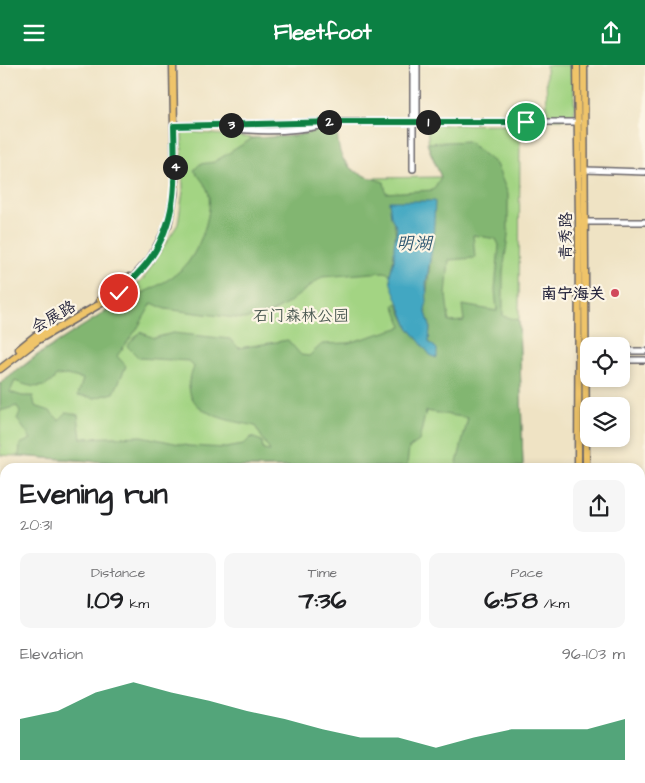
<!DOCTYPE html>
<html lang="en">
<head>
<meta charset="utf-8">
<style>
  :root { --surface:#fff; --page:#f6f6f6; --text:#202124; --muted:#757577; --accent:#0b8043 }
  body { margin:0; font-family:"Architects Daughter","LXGW WenKai TC",sans-serif; background:var(--page); color:var(--text); height:100vh; display:flex; flex-direction:column; font-size:19px; white-space:nowrap }
  * { box-sizing:border-box; margin:0 }
  p { font-size:16px; color:var(--muted) }
  .icon { flex:none; width:28px; height:28px; fill:none; stroke:currentColor; stroke-width:2; stroke-linecap:round; stroke-linejoin:round }
  .map { position:relative; flex:1; overflow:hidden }
  .details { position:absolute; left:0px; top:398px; width:645px; height:321px; display:flex; flex-direction:column; background:var(--surface); border-radius:15px 15px 0 0; box-shadow:0 2px 8px #0003 }
  .details>* { flex:none }
  .tools { position:absolute; left:580px; top:272px; display:grid; gap:10px }
  .tools a { display:grid; place-items:center; width:50px; height:50px; border-radius:10px; background:var(--surface); box-shadow:0 2px 8px #0003; font-size:25px }
  .pin { position:absolute; display:grid; place-items:center; width:42px; height:42px; color:#fff; margin:-21px; border:2px solid #fff; border-radius:50%; box-shadow:0 1px 5px #0007 }
  .km { position:absolute; width:25px; height:25px; margin:-12px; border-radius:50%; background:#222; color:#fff; font-size:14px; line-height:25px; text-align:center }
  .round { display:grid; place-items:center; flex:none; width:52px; height:52px; border-radius:10px; background:var(--page) }
  .overview { display:flex; align-items:center; justify-content:space-between; height:85px; padding:0 20px }
  h1 { font-size:28px; font-weight:800; line-height:38px }
  .stats { display:grid; grid-template-columns:repeat(3,1fr); gap:8px; height:85px; padding:5px 20px }
  .stats div { display:grid; align-content:center; border-radius:10px; background:var(--page); text-align:center }
  .stats b { font-size:25px; font-weight:800 }
  .stats small { font-size:14px; font-weight:400 }
  .stats p { font-size:14px }
  .chart { height:140px; padding:10px 20px }
  .chart p { display:flex; justify-content:space-between }
  .chart svg { width:100%; height:90px; margin-top:5px; fill:var(--accent); opacity:.7 }
  header { display:flex; justify-content:space-between; align-items:center; height:65px; padding:0 20px; background:var(--accent); color:#fff; font-size:22px; font-weight:800 }
  .map>svg:first-child { display:block }
  .green { fill:#a3d483; stroke:#627b5f }
  .forest { fill:#82b671; stroke:#526c56; fill-rule:evenodd }
  .water { fill:#42a7c2; stroke:#32647e }
  .lines { fill:none; stroke-linecap:round; stroke-linejoin:round }
  .minor-casing { stroke:#6a666b; stroke-width:8 }
  .major-casing { stroke:#6a666b; stroke-width:9 }
  .minor { stroke:#fff; stroke-width:5 }
  .major { stroke:#efc469; stroke-width:6 }
  .route-casing { stroke:#fff; stroke-width:10 }
  .route { stroke:#0b8043; stroke-width:6 }
  .poi-dot { fill:#d1495b; stroke:#fcf5e5; stroke-width:2 }
  .labels { text-anchor:middle; stroke-width:4.5; stroke-linejoin:round; paint-order:stroke }
  .street-label { font-size:16px; fill:#22223b; stroke:#fcf5e5 }
  .poi-label { font-size:16px; font-weight:bold; fill:#22223b; stroke:#fcf5e5; text-anchor:end }
  .park-label { font-size:16px; fill:#495751; stroke:#fcf5e5 }
  .water-label { font-size:18px; font-style:italic; fill:#2f5771; stroke:#fcf5e5 }
</style>
</head>
<body>
<header><svg class="icon" aria-label="menu" viewBox="0 0 24 24"><path d="M4 6h16M4 12h16M4 18h16"/></svg>Fleetfoot<svg class="icon" aria-label="share" viewBox="0 0 24 24"><path d="M12 15V3M7 8l5-5 5 5M5 13v7h14v-7"/></svg></header>
<div class="map">
<svg width="645" height="718" viewBox="0 0 645 718">
  <rect width="100%" height="100%" fill="#fcf5e5"/>
  <filter id="ink" filterUnits="userSpaceOnUse"><feTurbulence type="fractalNoise" baseFrequency=".02" numOctaves="2"/><feDisplacementMap in="SourceGraphic" scale="10" xChannelSelector="R" yChannelSelector="G"/><feConvolveMatrix kernelMatrix="1 2 1 2 8 2 1 2 1" color-interpolation-filters="sRGB"/></filter>
  <filter id="wash" filterUnits="userSpaceOnUse"><feTurbulence type="fractalNoise" baseFrequency=".0096" numOctaves="4" result="noise"/><feDisplacementMap in="SourceGraphic" scale="20" xChannelSelector="R" yChannelSelector="G"/><feGaussianBlur stdDeviation="1.12" result="paint"/><feColorMatrix in="noise" values="0 0 0 0 0 0 0 0 0 0 0 0 0 0 0 0 0 1.4 0 .05"/><feComposite in="paint" operator="in"/></filter>
  <g filter="url(#wash)">
    <rect width="100%" height="100%" fill="#efe3c4"/>
    <g class="green">
      <polygon points="546,0 573,0 575,54 547,54"/>
      <polygon points="520,59 519,255 523,402 179,402 0,390 0,319 37,290 99,251 144,213 178,159 183,126 182,68 192,67 253,73 295,71 337,61 338,87 355,109 370,113 441,112 429,84 427,60"/>
    </g>
    <g class="forest">
      <path d="M337,61C338,101 347,106 384,117L386,128L433,125L441,112L427,78L468,76L496,99L508,129V170L503,208V251L519,255L523,402H456L468,353L426,346L419,376L409,383L407,400L411,402H179L19,391L20,379L31,374L17,354L20,347L17,341L0,346V319C38,289 78,263 120,239C140,228 165,220 182,204C198,190 216,143 207,124C204,117 198,111 194,105L200,99L214,97L253,73L295,71ZM391,152L433,167L425,244L430,261L429,277L437,284L425,283L408,262L397,238L394,240L402,262L348,278L322,279L309,291L301,290L288,275L239,283L230,274L173,268L154,273L140,267L127,281L139,293L189,296L194,302C192,308 188,315 189,321C190,351 233,356 255,361L270,386L263,385L262,376L251,372L243,380L226,383L189,381L141,371L81,373L78,350L67,347L59,355L50,346L35,341L33,331H22L10,327L15,316C30,322 46,327 56,311L67,310L83,314L78,330L95,333L114,328L126,301L117,291L137,264L152,238L165,244L244,254L271,248L287,239L322,212L384,207L390,209C394,196 400,162 391,152ZM473,170L496,174L499,180L495,225L497,246L462,240L464,256L449,257L446,230L449,195L475,193Z"/>
      <polygon points="484,714 568,714 568,718 473,718"/>
    </g>
    <polygon class="water" points="389,136 435,136 433,177 426,219 427,237 425,244 430,261 429,277 437,284 437,293 431,291 408,262 391,219 390,209 394,195 394,180 397,163 391,152"/>
  </g>
  <g filter="url(#ink)">
    <g class="lines">
      <defs>
        <g id="minor">
          <polyline points="417,58 417,0"/>
          <polyline points="174,61 337,57 579,57"/>
          <path d="M226,63C258,67 292,67 324,60"/>
          <polyline points="413,104 413,0"/>
          <polyline points="585,105 645,107"/>
          <polyline points="583,157 645,157"/>
          <polyline points="589,286 579,291 589,296"/>
          <polyline points="621,286 645,286"/>
          <polyline points="621,295 645,295"/>
          <polyline points="640,481 645,481"/>
          <polyline points="0,670 5,669"/>
          <polyline points="325,714 327,718"/>
          <polyline points="458,718 469,714"/>
        </g>
        <g id="major">
          <polyline points="577,0 579,157 578,402"/>
          <polyline points="584,0 586,402"/>
          <polyline points="100,235 116,225 129,212"/>
          <polyline points="19,284 35,271 52,262"/>
          <polyline points="0,304 38,275 119,228 150,194 168,160 175,125 173,0"/>
          <polyline points="0,485 5,482"/>
          <polyline points="0,491 5,488"/>
          <polyline points="640,591 645,591"/>
          <polyline points="640,596 645,596"/>
          <polyline points="574,718 574,714"/>
          <polyline points="582,718 582,714"/>
        </g>
      </defs>
      <use href="#minor" class="minor-casing"/>
      <use href="#major" class="major-casing"/>
      <use href="#minor" class="minor"/>
      <use href="#major" class="major"/>
    </g>
  </g>
  <g class="lines" filter="url(#ink)">
    <defs>
      <path id="route" d="M119,228C129,217 142,206 150,194C179,152 175,109 174,61L336,57H526"/>
    </defs>
    <use href="#route" class="route-casing"/>
    <use href="#route" class="route"/>
  </g>
  <circle class="poi-dot" cx="615" cy="228" r="5"/>
  <g class="labels">
    <g class="street-label">
      <text transform="translate(565 171) rotate(-90)" y="6">青秀路</text>
      <text transform="translate(53 251) rotate(-30)" y="6">会展路</text>
    </g>
    <g class="poi-label">
      <text x="605" y="234">南宁海关</text>
    </g>
    <g class="park-label">
      <text x="301" y="256">石门森林公园</text>
    </g>
    <g class="water-label">
      <text x="414" y="184">明湖</text>
    </g>
  </g>
</svg>
<div class="tools">
<a><svg class="icon" aria-label="locate" viewBox="0 0 24 24"><circle cx="12" cy="12" r="6"/><path d="M12 2v4M12 18v4M2 12h4M18 12h4"/></svg></a>
<a><svg class="icon" aria-label="layers" viewBox="0 0 24 24"><path d="M12 4l9 5-9 5-9-5zM3 14l9 5 9-5"/></svg></a>
</div>
<div class="pin" style="left:526px;top:57px;background:#1e9e55"><svg class="icon" aria-label="arrive" viewBox="0 0 24 24"><path d="M6 21V4h12l-3 4 3 4H6"/></svg></div>
<div class="pin" style="left:119px;top:228px;background:#d93025"><svg class="icon" aria-label="check" viewBox="0 0 24 24"><path d="M5 12l5 5 9-10"/></svg></div>
<b class="km" style="left:428px;top:57px">1</b>
<b class="km" style="left:329px;top:57px">2</b>
<b class="km" style="left:231px;top:60px">3</b>
<b class="km" style="left:175px;top:102px">4</b>
<section class="details">
<div class="overview"><div><h1>Evening run</h1><p>20:31</p></div><a class="round"><svg class="icon" aria-label="share" viewBox="0 0 24 24"><path d="M12 15V3M7 8l5-5 5 5M5 13v7h14v-7"/></svg></a></div>
<div class="stats">
<div><p>Distance</p><b>1.09<small> km</small></b></div>
<div><p>Time</p><b>7:36</b></div>
<div><p>Pace</p><b>6:58<small> /km</small></b></div>
</div>
<div class="chart"><p><span>Elevation</span>96–103 m</p>
<svg viewBox="0 0 160 44" preserveAspectRatio="none"><path d="M0 44V24L10 20L20 11L30 6L40 11L50 15L60 20L70 24L80 29L90 33L100 33L110 38L120 33L130 29L140 29L150 29L160 24V44z"/></svg>
</div>
</section>
</div>
</body>
</html>
